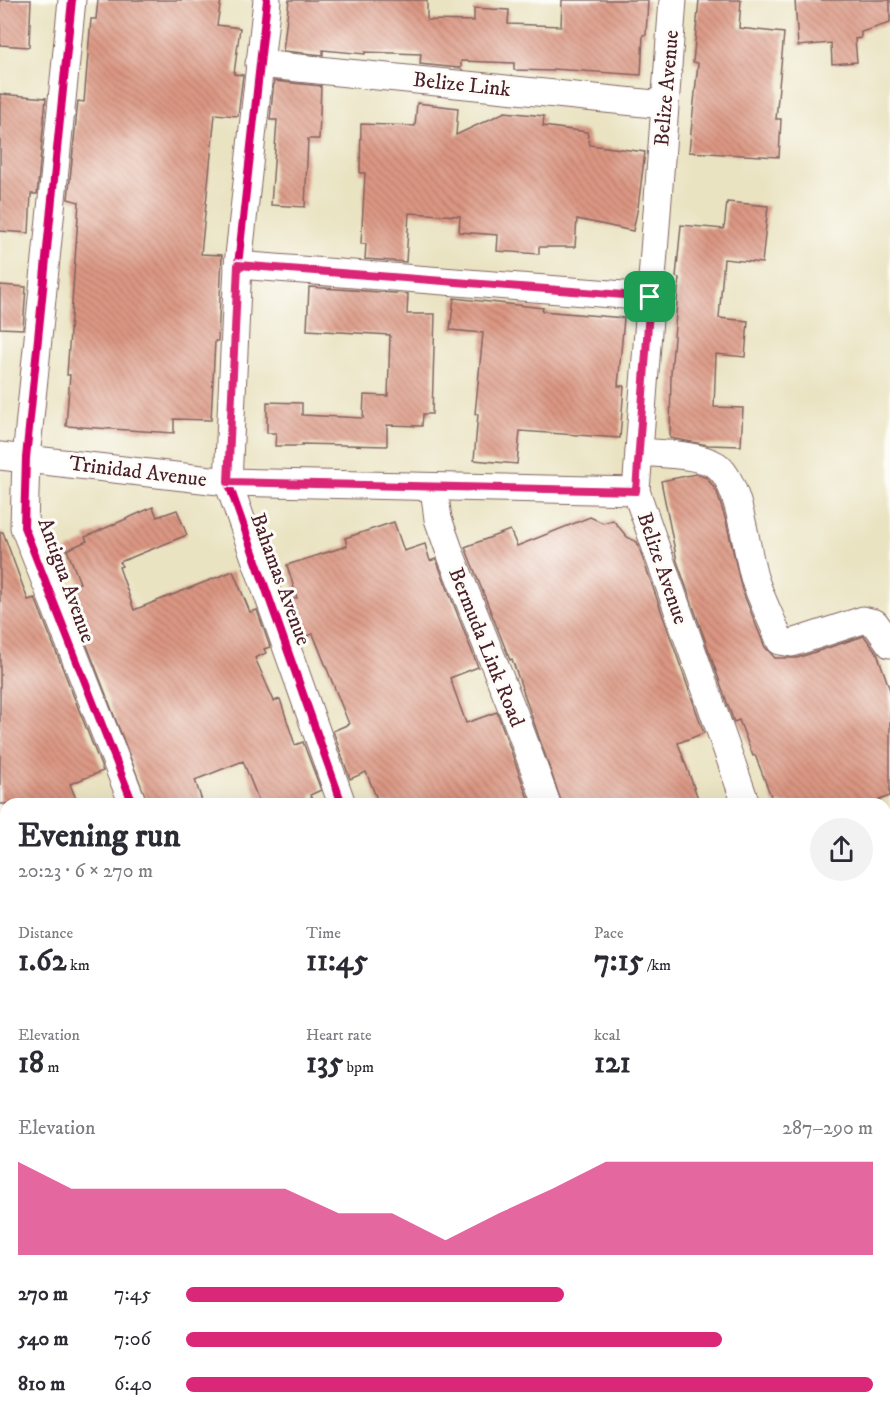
<!DOCTYPE html>
<html lang="en">
<head>
<meta charset="utf-8">
<style>
  :root { --surface:#fff; --page:#f2f2f3; --text:#2b2b33; --muted:#7c7c81; --accent:#db2777 }
  body { margin:0; font-family:"IM FELL DW Pica",serif; background:var(--page); color:var(--text); height:100vh; display:flex; flex-direction:column; font-size:22px; white-space:nowrap }
  * { box-sizing:border-box; margin:0 }
  p { font-size:20px; color:var(--muted) }
  .icon { flex:none; width:33px; height:33px; fill:none; stroke:currentColor; stroke-width:2; stroke-linecap:round; stroke-linejoin:round }
  .map { position:relative; flex:1; overflow:hidden }
  .details { position:absolute; left:0px; top:798px; width:891px; height:622px; display:flex; flex-direction:column; background:var(--surface); border-radius:18px 18px 0 0; box-shadow:0 6px 24px #0002 }
  .details>* { flex:none }
  .pin { position:absolute; display:grid; place-items:center; width:51px; height:51px; color:#fff; margin:-26px; border-radius:12px; box-shadow:0 3px 9px #0006 }
  .round { display:grid; place-items:center; flex:none; width:63px; height:63px; border-radius:32px; background:var(--page) }
  .summary { display:flex; align-items:center; justify-content:space-between; height:102px; padding:0 18px }
  h1 { font-size:33px; font-weight:800; line-height:45px }
  .stats { display:grid; grid-template-columns:repeat(3,1fr); gap:9px; height:102px; padding:6px 18px }
  .stats div { display:grid; align-content:center }
  .stats b { font-size:30px; font-weight:800 }
  .stats small { font-size:16px; font-weight:400 }
  .stats p { font-size:16px }
  .chart { height:168px; padding:12px 18px }
  .chart p { display:flex; justify-content:space-between }
  .chart svg { width:100%; height:108px; margin-top:6px; fill:var(--accent); opacity:.7 }
  ul { padding:0 18px; list-style:none; font-size:20px }
  li { display:grid; grid-template-columns:96px 72px 1fr; align-items:center; height:45px }
  li i { height:15px; border-radius:8px; background:var(--accent) }
  .map>svg:first-child { display:block }
  .building { fill:url(#building-back-hatch) }
  .lines { fill:none; stroke-linecap:round; stroke-linejoin:round }
  .street-casing { stroke:#826460; stroke-width:29 }
  .street { stroke:#fff; stroke-width:27 }
  .cycleway-casing { stroke:#fdfcf7; stroke-width:11 }
  .cycleway { stroke:#d6006c; stroke-width:8 }
  .route-casing { stroke:#fff; stroke-width:12 }
  .route { stroke:#db2777; stroke-width:8 }
  .labels { text-anchor:middle; stroke-width:6; stroke-linejoin:round; paint-order:stroke }
  .street-label { font-size:21px; fill:#4a1f2b; stroke:#fdfcf7 }
</style>
</head>
<body>
<div class="map">
<svg width="890" height="1420" viewBox="0 0 890 1420">
  <defs>
    <pattern id="building-back-hatch" width="6" height="6" patternUnits="userSpaceOnUse" patternTransform="scale(1.5)"><rect width="6" height="6" fill="#dc9783"/><path d="M-1 5l2 2M0 0l6 6M5-1l2 2" fill="none" stroke="#b47b6b"/></pattern>
  </defs>
  <rect width="100%" height="100%" fill="#fdfcf7"/>
  <filter id="ink" filterUnits="userSpaceOnUse"><feTurbulence type="fractalNoise" baseFrequency=".0167" numOctaves="2"/><feDisplacementMap in="SourceGraphic" scale="12" xChannelSelector="R" yChannelSelector="G"/><feConvolveMatrix kernelMatrix="1 2 1 2 8 2 1 2 1" color-interpolation-filters="sRGB"/></filter>
  <filter id="wash" filterUnits="userSpaceOnUse"><feTurbulence type="fractalNoise" baseFrequency=".008" numOctaves="4" result="noise"/><feDisplacementMap in="SourceGraphic" scale="24" xChannelSelector="R" yChannelSelector="G"/><feGaussianBlur stdDeviation="1.35" result="paint"/><feColorMatrix in="noise" values="0 0 0 0 0 0 0 0 0 0 0 0 0 0 0 0 0 1.4 0 .05"/><feComposite in="paint" operator="in"/></filter>
  <g filter="url(#wash)">
    <rect width="100%" height="100%" fill="#eae3c2"/>
    <g id="blocks">
      <g class="building">
        <polygon points="0,0 31,0 29,47 0,45"/>
        <polygon points="98,0 221,0 217,25 240,28 234,74 243,75 238,116 215,114 201,254 222,255 218,341 215,341 211,420 174,419 174,433 66,426 70,375 67,375 79,202 68,199 78,101 84,102 91,19 96,19"/>
        <polygon points="289,0 427,0 427,20 474,21 474,8 509,10 508,24 561,26 562,0 648,0 646,35 643,35 641,75 553,69 553,71 514,70 514,63 461,61 461,68 449,67 420,64 421,54 365,52 365,54 323,50 323,55 283,51"/>
        <polygon points="699,0 741,0 739,28 784,33 776,119 781,119 779,157 689,152 698,63 693,62"/>
        <polygon points="795,0 890,0 890,23 861,32 861,38 855,39 857,62 832,64 831,43 798,46"/>
        <polygon points="274,81 321,86 319,139 308,139 305,207 271,205 277,120 270,120"/>
        <polygon points="0,94 46,98 37,194 31,194 29,233 0,231"/>
        <polygon points="417,103 458,108 456,135 505,112 544,116 543,126 587,132 590,145 645,152 638,207 633,231 577,219 575,247 539,247 539,254 497,251 498,235 459,232 460,216 409,213 406,262 365,259 366,244 361,244 365,173 360,173 361,124 415,126"/>
        <polygon points="727,202 768,206 762,263 724,259 719,318 748,321 745,357 716,354 714,407 743,408 741,446 708,445 670,438 671,373 679,278 676,277 681,225 724,229"/>
        <polygon points="0,285 26,287 23,329 0,328"/>
        <polygon points="309,287 408,294 407,314 435,314 432,414 423,414 422,426 387,425 387,446 302,444 302,446 275,446 276,433 267,433 267,402 302,403 302,415 363,418 364,395 388,396 390,335 307,330"/>
        <polygon points="454,298 543,308 542,311 624,318 618,386 624,386 620,438 520,431 517,464 474,460 478,414 475,414 483,333 450,330"/>
        <polygon points="696,474 707,478 717,492 726,521 742,590 765,647 775,658 797,658 864,636 877,653 890,690 890,796 869,804 774,804 755,755 753,756 739,720 734,722 677,561 661,481"/>
        <polygon points="153,507 157,517 177,510 187,535 120,562 122,566 119,567 134,610 233,571 250,612 257,610 270,647 264,649 266,653 255,658 274,701 280,699 295,745 303,742 321,790 310,795 314,804 260,804 243,761 195,780 203,804 148,804 65,588 80,583 67,550 87,541 85,537"/>
        <polygon points="590,517 603,523 613,520 627,537 637,542 704,733 678,743 700,804 562,804 512,659 510,660 465,547 510,530 517,546"/>
        <polygon points="394,522 404,551 425,544 430,561 436,559 478,667 450,678 466,723 497,712 530,804 379,804 366,772 350,779 333,731 349,724 313,634 300,638 287,601 297,598 287,565 347,546 345,538"/>
        <polygon points="0,532 3,532 28,600 35,598 103,771 70,784 78,804 0,804"/>
      </g>
    </g>
  </g>
  <g filter="url(#ink)">
    <use href="#blocks" fill-opacity="0" stroke="#826460" stroke-width="1.5"/>
    <g class="lines">
      <defs>
        <g id="street">
          <polyline points="72,0 26,458 24,527 133,804"/>
          <polyline points="267,0 238,265 228,482 342,804"/>
          <polyline points="673,0 636,491 746,804"/>
          <polyline points="259,64 664,105"/>
          <polyline points="238,265 650,297"/>
          <path d="M639,452C660,454 698,454 716,465C740,481 746,550 754,577C761,599 772,620 780,641L792,643L863,620L875,623L890,644"/>
          <polyline points="0,456 228,482 636,491"/>
          <polyline points="434,488 438,519 452,558 515,716 547,804"/>
          <polyline points="885,929 890,927"/>
          <polyline points="0,1036 6,1052"/>
          <polyline points="885,1174 890,1186"/>
          <polyline points="0,1275 6,1272"/>
          <polyline points="146,1414 148,1420"/>
          <polyline points="363,1414 365,1420"/>
          <polyline points="573,1414 576,1420"/>
          <polyline points="776,1414 778,1420"/>
        </g>
      </defs>
      <use href="#street" class="street-casing"/>
      <use href="#street" class="street"/>
      <defs>
        <g id="cycleway">
          <polyline points="72,0 26,458 24,527 133,804"/>
          <polyline points="267,0 238,265 228,482 342,804"/>
        </g>
      </defs>
      <use href="#cycleway" class="cycleway-casing"/>
      <use href="#cycleway" class="cycleway"/>
    </g>
  </g>
  <g class="lines" filter="url(#ink)">
    <defs>
      <polygon id="route" points="238,265 650,297 636,491 228,482"/>
    </defs>
    <use href="#route" class="route-casing"/>
    <use href="#route" class="route"/>
  </g>
  <g class="labels">
    <g class="street-label">
      <text transform="translate(462 84) rotate(6)" y="7">Belize Link</text>
      <text transform="translate(666 88) rotate(-85)" y="7">Belize Avenue</text>
      <text transform="translate(138 471) rotate(7)" y="7">Trinidad Avenue</text>
      <text transform="translate(663 568) rotate(71)" y="7">Belize Avenue</text>
      <text transform="translate(281 579) rotate(70)" y="7">Bahamas Avenue</text>
      <text transform="translate(67 580) rotate(70)" y="7">Antigua Avenue</text>
      <text transform="translate(487 647) rotate(68)" y="7">Bermuda Link Road</text>
    </g>
  </g>
</svg>
<div class="pin" style="left:650px;top:297px;background:#1e9e55"><svg class="icon" aria-label="arrive" viewBox="0 0 24 24"><path d="M6 21V4h12l-3 4 3 4H6"/></svg></div>
<section class="details">
<div class="summary"><div><h1>Evening run</h1><p>20:23 · 6 × 270 m</p></div><a class="round"><svg class="icon" aria-label="share" viewBox="0 0 24 24"><path d="M12 15V3M7 8l5-5 5 5M5 13v7h14v-7"/></svg></a></div>
<div class="stats">
<div><p>Distance</p><b>1.62<small> km</small></b></div>
<div><p>Time</p><b>11:45</b></div>
<div><p>Pace</p><b>7:15<small> /km</small></b></div>
</div>
<div class="stats">
<div><p>Elevation</p><b>18<small> m</small></b></div>
<div><p>Heart rate</p><b>135<small> bpm</small></b></div>
<div><p>kcal</p><b>121</b></div>
</div>
<div class="chart"><p><span>Elevation</span>287–290 m</p>
<svg viewBox="0 0 160 44" preserveAspectRatio="none"><path d="M0 44V6L10 17L20 17L30 17L40 17L50 17L60 27L70 27L80 38L90 27L100 17L110 6L120 6L130 6L140 6L150 6L160 6V44z"/></svg>
</div>
<ul>
<li><b>270 m</b>7:45<i style="width:55%"></i></li>
<li><b>540 m</b>7:06<i style="width:78%"></i></li>
<li><b>810 m</b>6:40<i style="width:100%"></i></li>
</ul>
</section>
</div>
</body>
</html>
